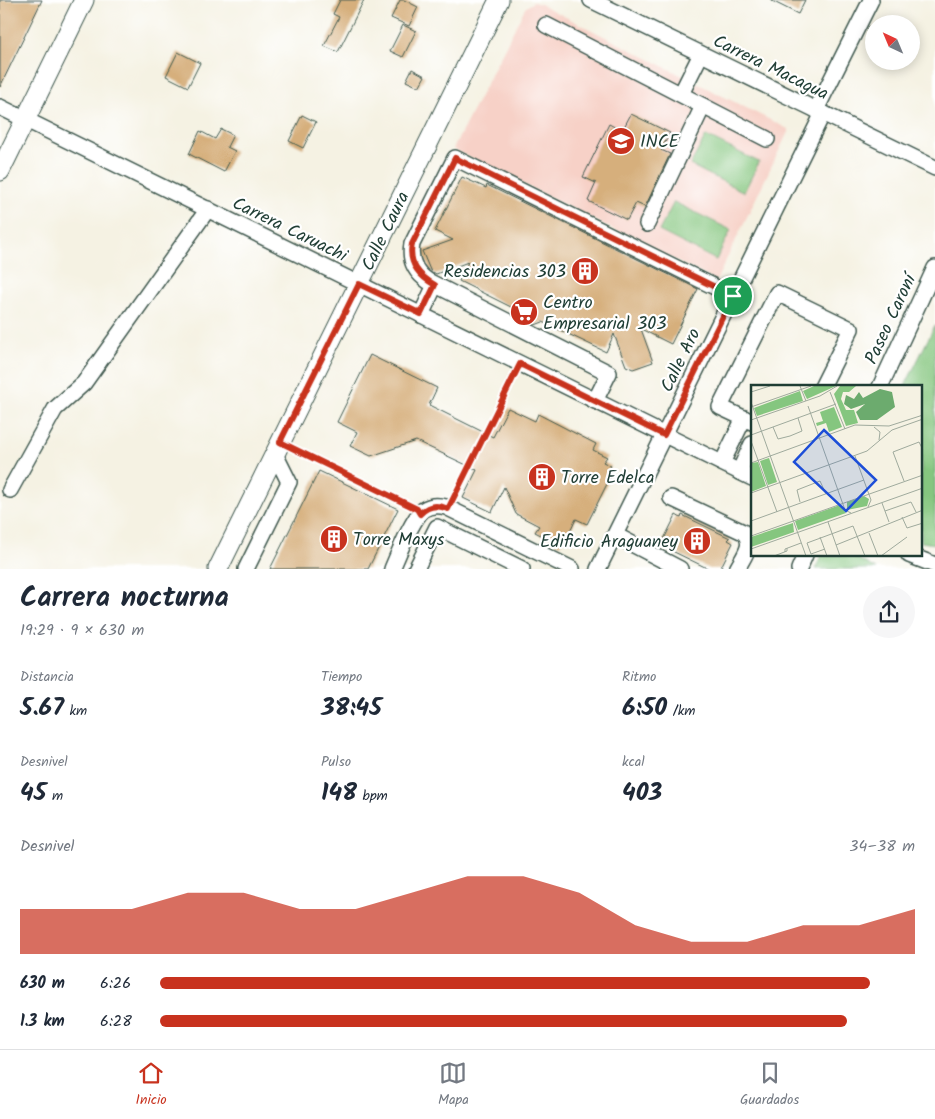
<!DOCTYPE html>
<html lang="es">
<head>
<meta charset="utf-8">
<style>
  :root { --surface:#fff; --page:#f6f6f7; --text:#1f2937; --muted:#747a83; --line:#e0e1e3; --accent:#c8321e }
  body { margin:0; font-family:Kalam,sans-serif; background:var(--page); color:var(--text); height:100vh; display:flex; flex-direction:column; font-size:19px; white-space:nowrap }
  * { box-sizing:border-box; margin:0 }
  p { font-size:16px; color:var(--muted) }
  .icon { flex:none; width:28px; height:28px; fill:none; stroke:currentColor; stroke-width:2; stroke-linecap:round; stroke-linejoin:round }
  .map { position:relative; height:569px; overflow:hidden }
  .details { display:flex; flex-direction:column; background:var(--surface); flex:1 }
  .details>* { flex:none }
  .needle { width:32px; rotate:316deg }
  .fabs { position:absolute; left:865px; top:15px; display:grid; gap:10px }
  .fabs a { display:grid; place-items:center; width:55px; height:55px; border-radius:50%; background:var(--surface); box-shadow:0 2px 12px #0003; font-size:25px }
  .pin { position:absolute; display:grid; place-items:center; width:42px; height:42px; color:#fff; margin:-21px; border:2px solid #fff; border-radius:50%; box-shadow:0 1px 5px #0007 }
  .round { display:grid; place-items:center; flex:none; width:52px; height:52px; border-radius:26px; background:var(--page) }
  .overview { display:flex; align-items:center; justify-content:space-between; height:85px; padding:0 20px }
  h1 { font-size:28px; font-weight:600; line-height:38px }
  .stats { display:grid; grid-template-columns:repeat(3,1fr); gap:8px; height:85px; padding:5px 20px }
  .stats div { display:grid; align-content:center }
  .stats b { font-size:25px; font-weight:600 }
  .stats small { font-size:14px; font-weight:400 }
  .stats p { font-size:14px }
  .chart { height:140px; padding:10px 20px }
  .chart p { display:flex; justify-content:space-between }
  .chart svg { width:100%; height:90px; margin-top:5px; fill:var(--accent); opacity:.7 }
  ul { padding:0 20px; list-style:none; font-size:16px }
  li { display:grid; grid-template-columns:80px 60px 1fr; align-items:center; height:38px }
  li i { height:12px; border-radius:6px; background:var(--accent) }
  .menu { display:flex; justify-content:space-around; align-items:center; height:70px; border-top:1px solid var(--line); background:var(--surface); font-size:14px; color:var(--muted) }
  .menu a { display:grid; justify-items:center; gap:2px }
  .menu .on { color:var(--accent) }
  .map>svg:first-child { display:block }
  .built { fill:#f7d1c7 }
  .green { fill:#85c67f; stroke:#52825a }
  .building { fill:#d6af7b }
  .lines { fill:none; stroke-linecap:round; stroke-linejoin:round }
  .minor-casing { stroke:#3f584e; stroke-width:18 }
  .major-casing { stroke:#3f584e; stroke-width:21 }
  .path { stroke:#3f584e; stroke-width:2.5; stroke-dasharray:4 4; stroke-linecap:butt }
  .minor { stroke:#fff; stroke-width:15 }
  .major { stroke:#fff; stroke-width:19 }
  .route-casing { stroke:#fff; stroke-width:10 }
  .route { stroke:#c8321e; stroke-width:6 }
  .labels { text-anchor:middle; stroke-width:4.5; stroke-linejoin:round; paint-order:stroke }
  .street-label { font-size:18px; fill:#1f3d34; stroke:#fff }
  .poi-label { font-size:18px; fill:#1f3d34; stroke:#fff; text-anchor:start }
  .inset-road { fill:none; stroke:#9faa9d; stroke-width:1 }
  .view { fill:#1d4ed8; fill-opacity:0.15; stroke:#1d4ed8; stroke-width:2.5 }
  .inset-edge { fill:none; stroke:#1f3d34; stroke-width:2.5 }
</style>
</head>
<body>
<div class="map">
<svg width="935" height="569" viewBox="0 0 935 569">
  <rect width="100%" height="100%" fill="#fff"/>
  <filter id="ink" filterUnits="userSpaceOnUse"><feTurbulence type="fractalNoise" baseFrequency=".02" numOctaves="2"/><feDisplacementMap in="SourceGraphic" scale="10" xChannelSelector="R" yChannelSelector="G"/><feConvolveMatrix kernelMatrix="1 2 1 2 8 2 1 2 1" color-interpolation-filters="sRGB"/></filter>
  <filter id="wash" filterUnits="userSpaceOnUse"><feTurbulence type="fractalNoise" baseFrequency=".0096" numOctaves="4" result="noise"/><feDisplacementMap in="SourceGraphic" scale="20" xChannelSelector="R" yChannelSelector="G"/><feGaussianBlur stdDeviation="1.12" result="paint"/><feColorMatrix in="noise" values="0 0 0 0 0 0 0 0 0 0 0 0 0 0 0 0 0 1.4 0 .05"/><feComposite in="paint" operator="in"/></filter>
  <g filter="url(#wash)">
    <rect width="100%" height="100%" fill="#f5f2e3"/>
    <polygon class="built" points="533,2 540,4 788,129 788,132 716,281 453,149 525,8"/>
    <g class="green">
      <polygon points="706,136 759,162 744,192 690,165"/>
      <polygon points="674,202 731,230 716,260 659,231"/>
      <polygon points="935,325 935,544 921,542 921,387 905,386"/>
      <polygon points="822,555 851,555 876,569 815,569"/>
    </g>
    <g id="blocks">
      <g class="building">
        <polygon points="0,0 42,0 0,87"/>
        <polygon points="340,0 364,0 338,52 324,46 339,17 333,14"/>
        <polygon points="400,0 404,0 418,7 409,26 391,18"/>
        <polygon points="770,0 805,0 798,14"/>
        <polygon points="403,25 416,31 403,57 390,51"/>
        <polygon points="178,52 200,63 188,87 166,76"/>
        <polygon points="412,69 425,76 419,87 406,81"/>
        <polygon points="631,114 670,133 661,150 670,154 645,207 636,203 627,220 588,201 596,183 583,177 609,124 622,131"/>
        <polygon points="302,115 316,122 303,148 289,141"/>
        <polygon points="221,129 233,135 227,147 235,151 224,172 189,154 200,131 215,139"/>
        <polygon points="462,177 486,188 487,185 698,289 671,344 641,329 653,362 633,369 626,366 614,334 606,352 543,322 535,325 524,319 521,312 459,281 468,262 436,274 430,270 422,251 453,240 435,231"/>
        <polygon points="370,355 437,388 429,405 493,437 508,408 535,421 538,414 596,444 593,450 607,457 603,462 611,466 607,474 611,476 587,524 576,519 569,534 566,533 560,545 535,532 539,526 516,514 504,487 492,512 463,498 477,470 416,441 371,456 350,446 357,432 337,422"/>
        <polygon points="319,471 398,509 368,569 270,569"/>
        <polygon points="676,515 681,518 682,515 730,538 728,540 733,543 720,569 709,569 666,548 667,545 662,543"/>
      </g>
    </g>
  </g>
  <g filter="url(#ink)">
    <use href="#blocks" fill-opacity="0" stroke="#3f584e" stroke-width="1"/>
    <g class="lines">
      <defs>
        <g id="minor">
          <polyline points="591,0 935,168"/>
          <polyline points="546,25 767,139"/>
          <polyline points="681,94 701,54"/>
          <polyline points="0,107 752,478"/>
          <polyline points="816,110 871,0"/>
          <polyline points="647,224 703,106"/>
          <polyline points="421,315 435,285"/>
          <polyline points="880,387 935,268"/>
          <path d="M595,401L609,373L428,281C415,272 409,260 412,244L455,158L733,296"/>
          <polyline points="752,422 720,407 777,293 851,329 822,387"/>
          <polyline points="722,463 744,418"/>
          <polyline points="739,472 752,444"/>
          <polyline points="10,490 55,409 84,383 208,209"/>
          <path d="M671,498L743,532C756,543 743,557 737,569"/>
          <polyline points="615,535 680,569"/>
          <polyline points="909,555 935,565"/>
          <polyline points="246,569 289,482 275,454"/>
          <path d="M392,569C398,555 412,519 423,510C430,505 438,505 446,507L572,569"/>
          <polyline points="416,569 437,527 522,569"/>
          <polyline points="598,569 823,113"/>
          <polyline points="799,569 805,555"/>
        </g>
        <g id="major">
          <polyline points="0,171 84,0"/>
          <polyline points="218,569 499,0"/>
        </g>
      </defs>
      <use href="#minor" class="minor-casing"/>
      <use href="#major" class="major-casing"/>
      <g class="path">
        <polyline points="295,450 409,505"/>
        <polyline points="455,494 514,376"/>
      </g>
      <use href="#minor" class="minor"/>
      <use href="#major" class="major"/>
    </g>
  </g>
  <g class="lines" filter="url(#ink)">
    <defs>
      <path id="route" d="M455,158L733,296L664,435L520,364L448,509C437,504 428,505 420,514L417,509L280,442L359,284L421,314L435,285C419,276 408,264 412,244Z"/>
    </defs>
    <use href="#route" class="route-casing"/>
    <use href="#route" class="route"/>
  </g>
  <defs>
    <symbol id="university-disc" viewBox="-11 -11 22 22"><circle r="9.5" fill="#c8321e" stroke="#fff"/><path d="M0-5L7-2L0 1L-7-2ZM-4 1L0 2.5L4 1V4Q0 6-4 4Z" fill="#fff"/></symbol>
    <symbol id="building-disc" viewBox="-11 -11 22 22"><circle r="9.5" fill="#c8321e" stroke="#fff"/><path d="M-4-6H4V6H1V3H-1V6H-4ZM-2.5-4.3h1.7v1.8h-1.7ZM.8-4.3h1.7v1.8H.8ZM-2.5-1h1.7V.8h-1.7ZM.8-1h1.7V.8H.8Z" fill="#fff"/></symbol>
    <symbol id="supermarket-disc" viewBox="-11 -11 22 22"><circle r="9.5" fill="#c8321e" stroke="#fff"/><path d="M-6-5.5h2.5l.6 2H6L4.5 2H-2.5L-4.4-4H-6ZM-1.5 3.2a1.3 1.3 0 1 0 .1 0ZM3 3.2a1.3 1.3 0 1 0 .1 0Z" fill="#fff"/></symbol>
  </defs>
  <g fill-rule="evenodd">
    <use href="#university-disc" x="605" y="125" width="32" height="32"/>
    <use href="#building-disc" x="569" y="255" width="32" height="32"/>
    <use href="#supermarket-disc" x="508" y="296" width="32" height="32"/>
    <use href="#building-disc" x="526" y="461" width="32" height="32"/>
    <use href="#building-disc" x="318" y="523" width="32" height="32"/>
    <use href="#building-disc" x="681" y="525" width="32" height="32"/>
  </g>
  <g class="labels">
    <g class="street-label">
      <text transform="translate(771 67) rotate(26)" y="6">Carrera Macagua</text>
      <text transform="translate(290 229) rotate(26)" y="6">Carrera Caruachi</text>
      <text transform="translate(385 231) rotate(-64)" y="6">Calle Caura</text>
      <text transform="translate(890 319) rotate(-65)" y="6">Paseo Caroní</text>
      <text transform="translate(680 360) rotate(-64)" y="6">Calle Aro</text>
    </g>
    <g class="poi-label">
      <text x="640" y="147">INCE</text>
      <text x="566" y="277" text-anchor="end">Residencias 303</text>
      <text x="543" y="308">Centro<tspan x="543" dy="21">Empresarial 303</tspan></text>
      <text x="561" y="483">Torre Edelca</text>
      <text x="353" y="545">Torre Maxys</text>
      <text x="678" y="547" text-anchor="end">Edificio Araguaney</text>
    </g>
  </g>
  <g transform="translate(751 385)">
    <rect width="171" height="171" fill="#f5f2e3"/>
    <path d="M63,1H85L56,14L52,6ZM89,1H105L98,7H92L90,14L95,25H103L107,38L95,41L83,9ZM49,6L52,16L6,31L3,23ZM83,22L91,42L78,47L75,38L66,41L65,38L72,36L69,27ZM18,73L26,97L17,100L9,76ZM7,77L15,101L0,107V78ZM113,111L118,114L116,121L96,125V117ZM89,120L95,128L47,145L44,136ZM42,138L43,147L0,162V152Z" fill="#85c67f"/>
    <path d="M129,4L141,7L144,22L126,35H109L105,27L114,19L100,24L93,19L95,10L103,14L108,7L112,13Z" fill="#6cab6e"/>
    <path class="inset-road" d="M49,1L55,16M0,7L19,1M79,7L94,44M0,17L55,171M57,21L94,125L100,128M0,22L60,1M0,35L69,11L86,1M22,42L27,54L39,51L51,46L47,33M123,42L129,47L128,55M0,50L85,19M0,56L26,127M104,71L120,115L117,122M0,78L104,40L138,41L172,30M153,96L142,67L168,57L172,65M0,108L116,66L141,45L172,34M49,117L46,105L69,96L75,109M131,118L138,137M134,126L160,117L165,127M151,132L156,143L172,138M0,136L113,95M77,137L89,171M118,148L127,171M0,151L172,90M69,152L76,171M85,160L172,125M0,164L172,103M74,164L60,169L56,158L102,141L114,171M34,167V164L50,158M23,171L36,166V163M130,171L156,152"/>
    <path class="view" d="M73,45L125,95L95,126L43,77Z"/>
    <rect width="171" height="171" class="inset-edge"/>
  </g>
</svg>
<div class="fabs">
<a><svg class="needle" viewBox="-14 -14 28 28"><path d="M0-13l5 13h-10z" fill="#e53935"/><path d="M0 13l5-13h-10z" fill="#747a83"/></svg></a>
</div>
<div class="pin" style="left:733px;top:296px;background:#1e9e55"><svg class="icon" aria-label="arrive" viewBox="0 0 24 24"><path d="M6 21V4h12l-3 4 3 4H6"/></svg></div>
</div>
<section class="details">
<div class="overview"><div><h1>Carrera nocturna</h1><p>19:29 · 9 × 630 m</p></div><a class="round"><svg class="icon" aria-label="share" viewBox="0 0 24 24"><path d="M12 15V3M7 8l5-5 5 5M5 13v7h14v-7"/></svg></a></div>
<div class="stats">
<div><p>Distancia</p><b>5.67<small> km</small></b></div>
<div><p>Tiempo</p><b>38:45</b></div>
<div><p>Ritmo</p><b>6:50<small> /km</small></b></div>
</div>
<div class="stats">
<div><p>Desnivel</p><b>45<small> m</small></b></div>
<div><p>Pulso</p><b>148<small> bpm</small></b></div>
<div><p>kcal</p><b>403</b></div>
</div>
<div class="chart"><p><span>Desnivel</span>34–38 m</p>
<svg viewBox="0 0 160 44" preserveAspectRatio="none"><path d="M0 44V22L10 22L20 22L30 14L40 14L50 22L60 22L70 14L80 6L90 6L100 14L110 30L120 38L130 38L140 30L150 30L160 22V44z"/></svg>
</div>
<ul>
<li><b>630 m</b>6:26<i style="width:94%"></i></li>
<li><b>1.3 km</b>6:28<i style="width:91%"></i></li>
</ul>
</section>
<nav class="menu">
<a class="on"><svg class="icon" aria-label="home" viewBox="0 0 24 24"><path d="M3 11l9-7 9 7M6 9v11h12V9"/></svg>Inicio</a>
<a><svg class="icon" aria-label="map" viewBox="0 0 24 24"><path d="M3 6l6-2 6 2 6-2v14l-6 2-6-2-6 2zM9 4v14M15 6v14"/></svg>Mapa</a>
<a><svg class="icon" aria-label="saved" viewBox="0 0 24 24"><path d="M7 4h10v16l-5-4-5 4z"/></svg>Guardados</a>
</nav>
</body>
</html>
